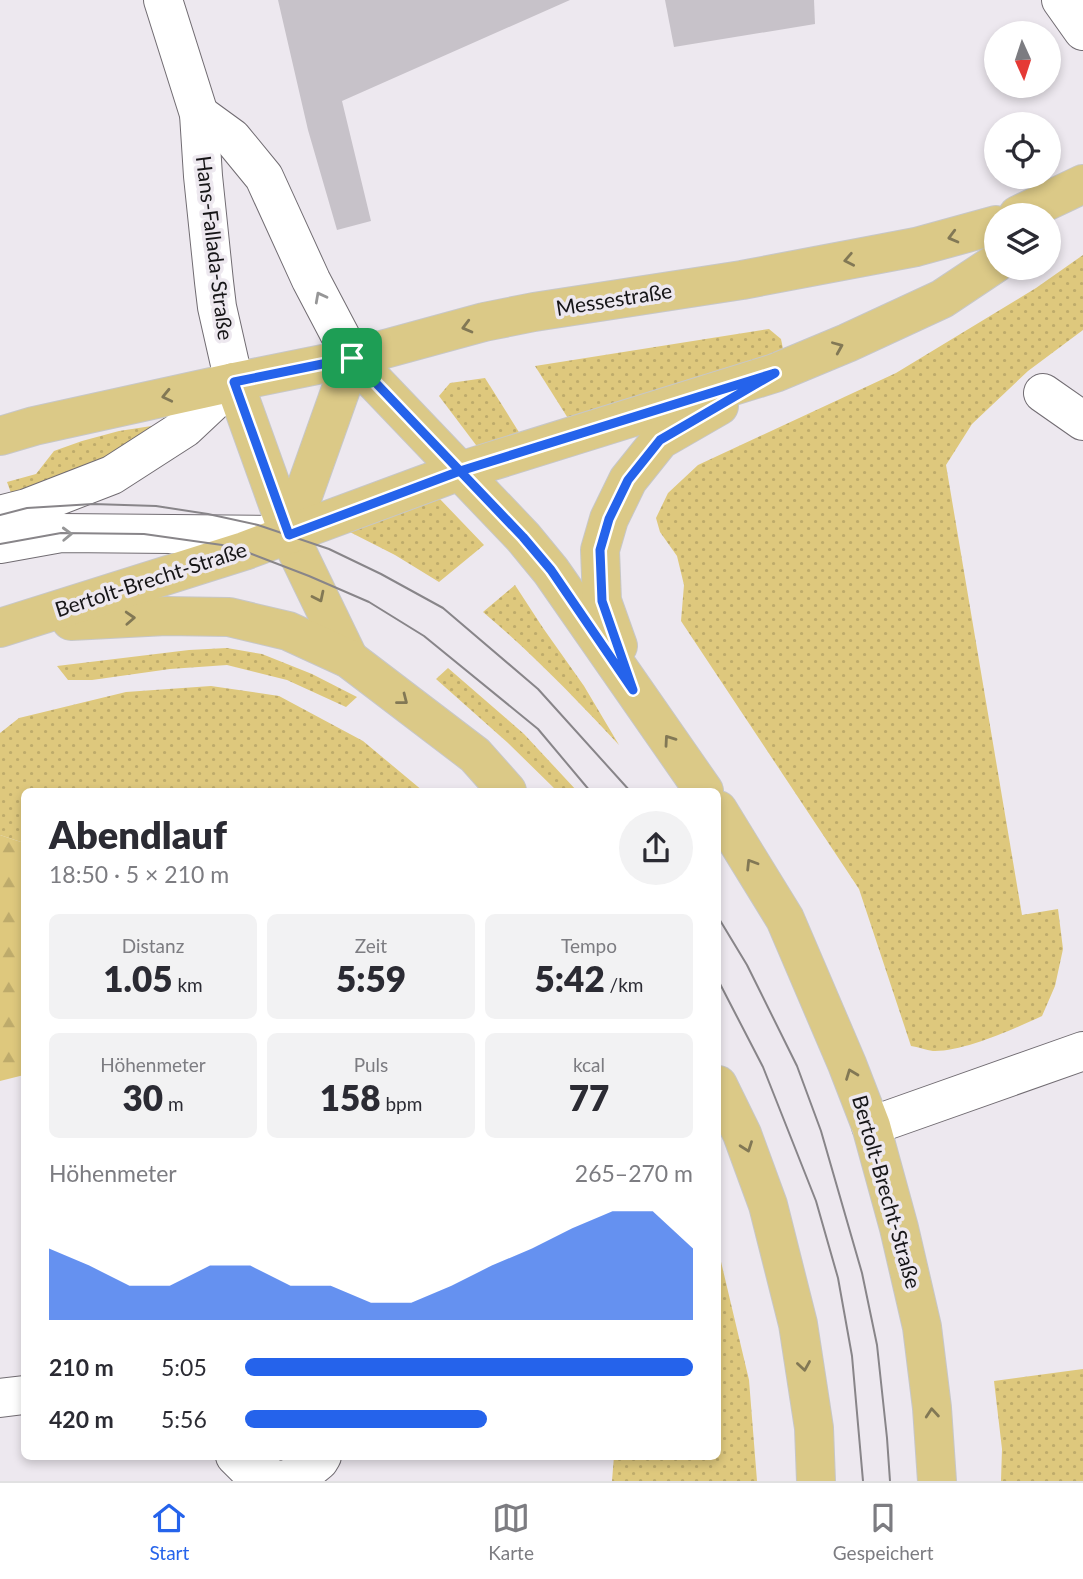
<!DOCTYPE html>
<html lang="de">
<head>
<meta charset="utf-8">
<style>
  :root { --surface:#fff; --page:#f2f2f3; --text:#2b2b33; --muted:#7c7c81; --line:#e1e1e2; --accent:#2563eb }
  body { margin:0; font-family:Lato,sans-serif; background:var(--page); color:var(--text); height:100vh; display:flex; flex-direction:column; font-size:26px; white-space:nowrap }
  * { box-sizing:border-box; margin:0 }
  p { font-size:23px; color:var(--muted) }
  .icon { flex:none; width:38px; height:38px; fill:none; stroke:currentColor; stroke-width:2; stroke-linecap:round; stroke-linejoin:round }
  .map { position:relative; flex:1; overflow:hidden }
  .details { position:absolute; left:21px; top:788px; width:700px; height:672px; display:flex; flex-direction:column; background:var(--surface); border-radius:10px; box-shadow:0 4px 10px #0003 }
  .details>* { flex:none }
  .needle { width:46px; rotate:177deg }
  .buttons { position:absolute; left:984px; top:21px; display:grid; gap:14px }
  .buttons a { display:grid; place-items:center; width:77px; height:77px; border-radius:50%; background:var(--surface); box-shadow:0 4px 10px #0003; font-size:35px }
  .pin { position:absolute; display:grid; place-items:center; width:60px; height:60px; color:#fff; margin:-30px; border-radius:14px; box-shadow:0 4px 10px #0006 }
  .round { display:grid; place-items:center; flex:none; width:74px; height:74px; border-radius:37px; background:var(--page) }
  .head { display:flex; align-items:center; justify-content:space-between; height:119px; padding:0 28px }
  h1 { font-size:38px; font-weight:800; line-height:52px }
  .stats { display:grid; grid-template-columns:repeat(3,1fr); gap:10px; height:119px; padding:7px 28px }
  .stats div { display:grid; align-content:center; border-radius:10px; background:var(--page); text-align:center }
  .stats b { font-size:35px; font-weight:800 }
  .stats small { font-size:19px; font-weight:400 }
  .stats p { font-size:19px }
  .chart { height:196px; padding:14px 28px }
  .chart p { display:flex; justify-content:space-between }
  .chart svg { width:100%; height:126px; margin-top:7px; fill:var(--accent); opacity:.7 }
  ul { padding:0 28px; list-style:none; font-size:23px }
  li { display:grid; grid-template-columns:112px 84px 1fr; align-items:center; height:52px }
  li i { height:18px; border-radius:9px; background:var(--accent) }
  .dock { display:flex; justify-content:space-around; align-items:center; height:98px; border-top:2px solid var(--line); background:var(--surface); font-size:19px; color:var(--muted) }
  .dock a { display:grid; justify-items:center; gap:4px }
  .dock .current { color:var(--accent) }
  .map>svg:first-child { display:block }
  .grass { fill:url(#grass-dots) }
  .forest { fill:url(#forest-firs) }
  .building { fill:#c7c2c9 }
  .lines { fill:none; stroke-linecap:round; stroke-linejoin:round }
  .minor-casing { stroke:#716c72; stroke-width:40 }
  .major-casing { stroke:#c7c7c7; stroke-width:40 }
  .minor { stroke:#fff; stroke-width:38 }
  .major { stroke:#dbc987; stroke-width:38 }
  .tram { stroke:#888589; stroke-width:2 }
  .oneway { stroke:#827855 }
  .oneway2 { stroke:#969697 }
  .route-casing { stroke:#fff; stroke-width:14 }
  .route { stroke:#2563eb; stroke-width:9 }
  .labels { text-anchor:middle; stroke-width:7; stroke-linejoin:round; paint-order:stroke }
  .street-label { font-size:21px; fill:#161517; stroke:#ede8ef }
</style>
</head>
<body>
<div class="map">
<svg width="1083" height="1481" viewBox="0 0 1083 1481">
  <defs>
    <pattern id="grass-dots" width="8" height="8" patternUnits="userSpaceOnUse" patternTransform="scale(1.75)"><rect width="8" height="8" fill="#dec87d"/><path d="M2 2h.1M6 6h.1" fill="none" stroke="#beab6b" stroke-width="1.8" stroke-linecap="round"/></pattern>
    <pattern id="forest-firs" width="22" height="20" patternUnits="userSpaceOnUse" patternTransform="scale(1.75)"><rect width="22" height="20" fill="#dec87d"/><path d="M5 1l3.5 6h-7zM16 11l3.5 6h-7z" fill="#beab6b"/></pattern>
  </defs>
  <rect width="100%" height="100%" fill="#ede8ef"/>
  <g class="grass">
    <path d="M1083,255V330L1028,371L972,424L946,465L1022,915L1058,909L1063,949L1055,986L1042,1016C1014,1029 963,1052 933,1051C926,1050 918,1047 911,1046L859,889L681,621L684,585L677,556L660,532L656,518L668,493L698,465L896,373L1036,288Z"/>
    <polygon points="769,329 781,339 783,349 774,361 571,423 535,366"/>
    <polygon points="485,378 522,437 489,446 476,445 439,396 450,383"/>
    <polygon points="158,425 127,448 43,485 11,493 7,482 36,474 54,451 82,441 119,431"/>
    <polygon points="438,497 484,545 439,582 395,555 340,527"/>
    <path d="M515,585L543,628L584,686L619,745C576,699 532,653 483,612Z"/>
    <polygon points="227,648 262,654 312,674 357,697 346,707 287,680 227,665 170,669 92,680 68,680 57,666 189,650"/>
    <polygon points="448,668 524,734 577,791 557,791 508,743 436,679"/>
    <polygon points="211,686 279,696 363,741 423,791 24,791 24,843 0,835 0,733 19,718 126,692"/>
    <polygon points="718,1249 749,1380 757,1481 612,1481 614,1456 718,1456"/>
    <polygon points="1083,1369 1083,1481 1001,1481 1002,1449 994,1381"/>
  </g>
  <polygon class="forest" points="0,835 24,843 24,1075 0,1081"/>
  <g class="building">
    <polygon points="278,0 570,0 342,101 371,221 337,230 308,130"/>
    <polygon points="665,0 814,0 815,24 674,47"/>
  </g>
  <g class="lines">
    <defs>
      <g id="minor">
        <polyline points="1061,0 1083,31"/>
        <polyline points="199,114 232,138 264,177 311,280 352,358"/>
        <polyline points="1043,393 1083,421"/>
        <polyline points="0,515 27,508 112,475 185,428 234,382 217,307 214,282 203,176 199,114 163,0"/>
        <polyline points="0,544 61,533 284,535"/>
        <polyline points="871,1126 1083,1051"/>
        <polyline points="0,1398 24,1395"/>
        <polyline points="235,1456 247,1468 280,1481 304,1473 319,1461 322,1456"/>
      </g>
      <g id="major">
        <polyline points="1018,215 1083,184"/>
        <polyline points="352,358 523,537 551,571 704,791"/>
        <polyline points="234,382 289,535 349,659"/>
        <polyline points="0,436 34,426 234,382 352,358 484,322 534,312 742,280 916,247 996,225"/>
        <polyline points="289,535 352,358"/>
        <polyline points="71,621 166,616 229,617 288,631 349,659 475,755 507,791"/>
        <polyline points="0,628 244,551 460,471 775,373 847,343 942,299 996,263"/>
        <polyline points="618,646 602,601 600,550 609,519 628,480 660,440 719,406"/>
        <polyline points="718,810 785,919 847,1064 871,1126 899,1228 922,1327 932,1408 937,1481"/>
        <polyline points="718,1085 742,1134 768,1205 798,1324 814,1428 816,1481"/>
      </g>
    </defs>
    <use href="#minor" class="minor-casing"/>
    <use href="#major" class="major-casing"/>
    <use href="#minor" class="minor"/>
    <use href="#major" class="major"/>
    <g class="tram">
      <polyline points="0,515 27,508 93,504 156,506 208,514 258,525 329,549 381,574 443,608 538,689 630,791"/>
      <polyline points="0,544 61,533 144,534 222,545 244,551 309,576 369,602 424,636 538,729 590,791"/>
      <polyline points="718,917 747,965 797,1066 821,1131 862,1273 877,1345 887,1438 890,1481"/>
      <polyline points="718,980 763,1067 816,1201 838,1278 852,1356 863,1481"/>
    </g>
  </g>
  <defs><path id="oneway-chevron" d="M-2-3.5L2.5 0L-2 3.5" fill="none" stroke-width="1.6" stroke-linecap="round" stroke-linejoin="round" transform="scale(1.75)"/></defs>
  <g class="oneway">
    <use href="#oneway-chevron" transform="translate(953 237) rotate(165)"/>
    <use href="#oneway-chevron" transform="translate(849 260) rotate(169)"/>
    <use href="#oneway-chevron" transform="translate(467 327) rotate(165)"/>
    <use href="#oneway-chevron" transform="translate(838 347) rotate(-23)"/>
    <use href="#oneway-chevron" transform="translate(167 396) rotate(167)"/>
    <use href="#oneway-chevron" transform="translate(319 597) rotate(64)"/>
    <use href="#oneway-chevron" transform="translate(130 618) rotate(-3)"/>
    <use href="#oneway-chevron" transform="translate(403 700) rotate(38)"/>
    <use href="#oneway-chevron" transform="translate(669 740) rotate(-125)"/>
    <use href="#oneway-chevron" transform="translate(751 864) rotate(-122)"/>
    <use href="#oneway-chevron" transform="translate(851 1074) rotate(-111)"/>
    <use href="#oneway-chevron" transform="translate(747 1147) rotate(70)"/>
    <use href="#oneway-chevron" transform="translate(804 1366) rotate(81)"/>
    <use href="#oneway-chevron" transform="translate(932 1413) rotate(-95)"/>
  </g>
  <g class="oneway2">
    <use href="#oneway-chevron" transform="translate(320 297) rotate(-118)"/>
    <use href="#oneway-chevron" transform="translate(67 534) rotate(-2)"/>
  </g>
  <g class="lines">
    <defs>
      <polyline id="route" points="352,358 234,382 289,535 460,471 775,373 660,440 628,480 609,519 600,550 602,601 633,690 551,570 523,537 352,358"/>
    </defs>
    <use href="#route" class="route-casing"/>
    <use href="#route" class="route"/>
  </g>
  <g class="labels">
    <g class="street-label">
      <text transform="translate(214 248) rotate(83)" y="7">Hans-Fallada-Straße</text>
      <text transform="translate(614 300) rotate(-9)" y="7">Messestraße</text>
      <text transform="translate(151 580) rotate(-18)" y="7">Bertolt-Brecht-Straße</text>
      <text transform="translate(886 1192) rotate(74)" y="7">Bertolt-Brecht-Straße</text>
    </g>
  </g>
</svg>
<div class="buttons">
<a><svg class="needle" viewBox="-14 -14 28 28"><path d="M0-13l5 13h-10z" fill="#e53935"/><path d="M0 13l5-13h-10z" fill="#7c7c81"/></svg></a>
<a><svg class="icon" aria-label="locate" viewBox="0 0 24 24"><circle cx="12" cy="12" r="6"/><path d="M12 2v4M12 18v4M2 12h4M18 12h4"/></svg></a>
<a><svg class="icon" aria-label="layers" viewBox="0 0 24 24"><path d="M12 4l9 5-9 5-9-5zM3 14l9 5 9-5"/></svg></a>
</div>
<div class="pin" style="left:352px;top:358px;background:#1e9e55"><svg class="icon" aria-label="arrive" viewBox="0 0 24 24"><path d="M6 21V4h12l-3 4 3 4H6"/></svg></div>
<section class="details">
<div class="head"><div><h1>Abendlauf</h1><p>18:50 · 5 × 210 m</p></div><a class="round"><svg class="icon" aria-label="share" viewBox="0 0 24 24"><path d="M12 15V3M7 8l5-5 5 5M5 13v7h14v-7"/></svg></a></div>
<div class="stats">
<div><p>Distanz</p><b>1.05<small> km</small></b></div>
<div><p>Zeit</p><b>5:59</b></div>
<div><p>Tempo</p><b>5:42<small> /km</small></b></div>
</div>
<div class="stats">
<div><p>Höhenmeter</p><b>30<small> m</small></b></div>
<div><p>Puls</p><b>158<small> bpm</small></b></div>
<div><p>kcal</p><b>77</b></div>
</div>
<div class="chart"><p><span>Höhenmeter</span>265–270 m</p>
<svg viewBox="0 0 160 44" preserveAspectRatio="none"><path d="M0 44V19L10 25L20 32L30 32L40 25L50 25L60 32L70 32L80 38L90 38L100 32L110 25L120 19L130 12L140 6L150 6L160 19V44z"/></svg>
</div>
<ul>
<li><b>210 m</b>5:05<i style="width:100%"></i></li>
<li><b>420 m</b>5:56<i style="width:54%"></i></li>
</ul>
</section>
</div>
<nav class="dock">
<a class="current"><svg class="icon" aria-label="home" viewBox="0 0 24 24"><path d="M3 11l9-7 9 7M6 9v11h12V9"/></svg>Start</a>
<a><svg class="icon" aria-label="map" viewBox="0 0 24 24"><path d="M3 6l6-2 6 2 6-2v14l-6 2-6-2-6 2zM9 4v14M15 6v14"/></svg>Karte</a>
<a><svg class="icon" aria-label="saved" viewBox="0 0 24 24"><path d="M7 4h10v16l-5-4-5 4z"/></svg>Gespeichert</a>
</nav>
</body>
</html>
